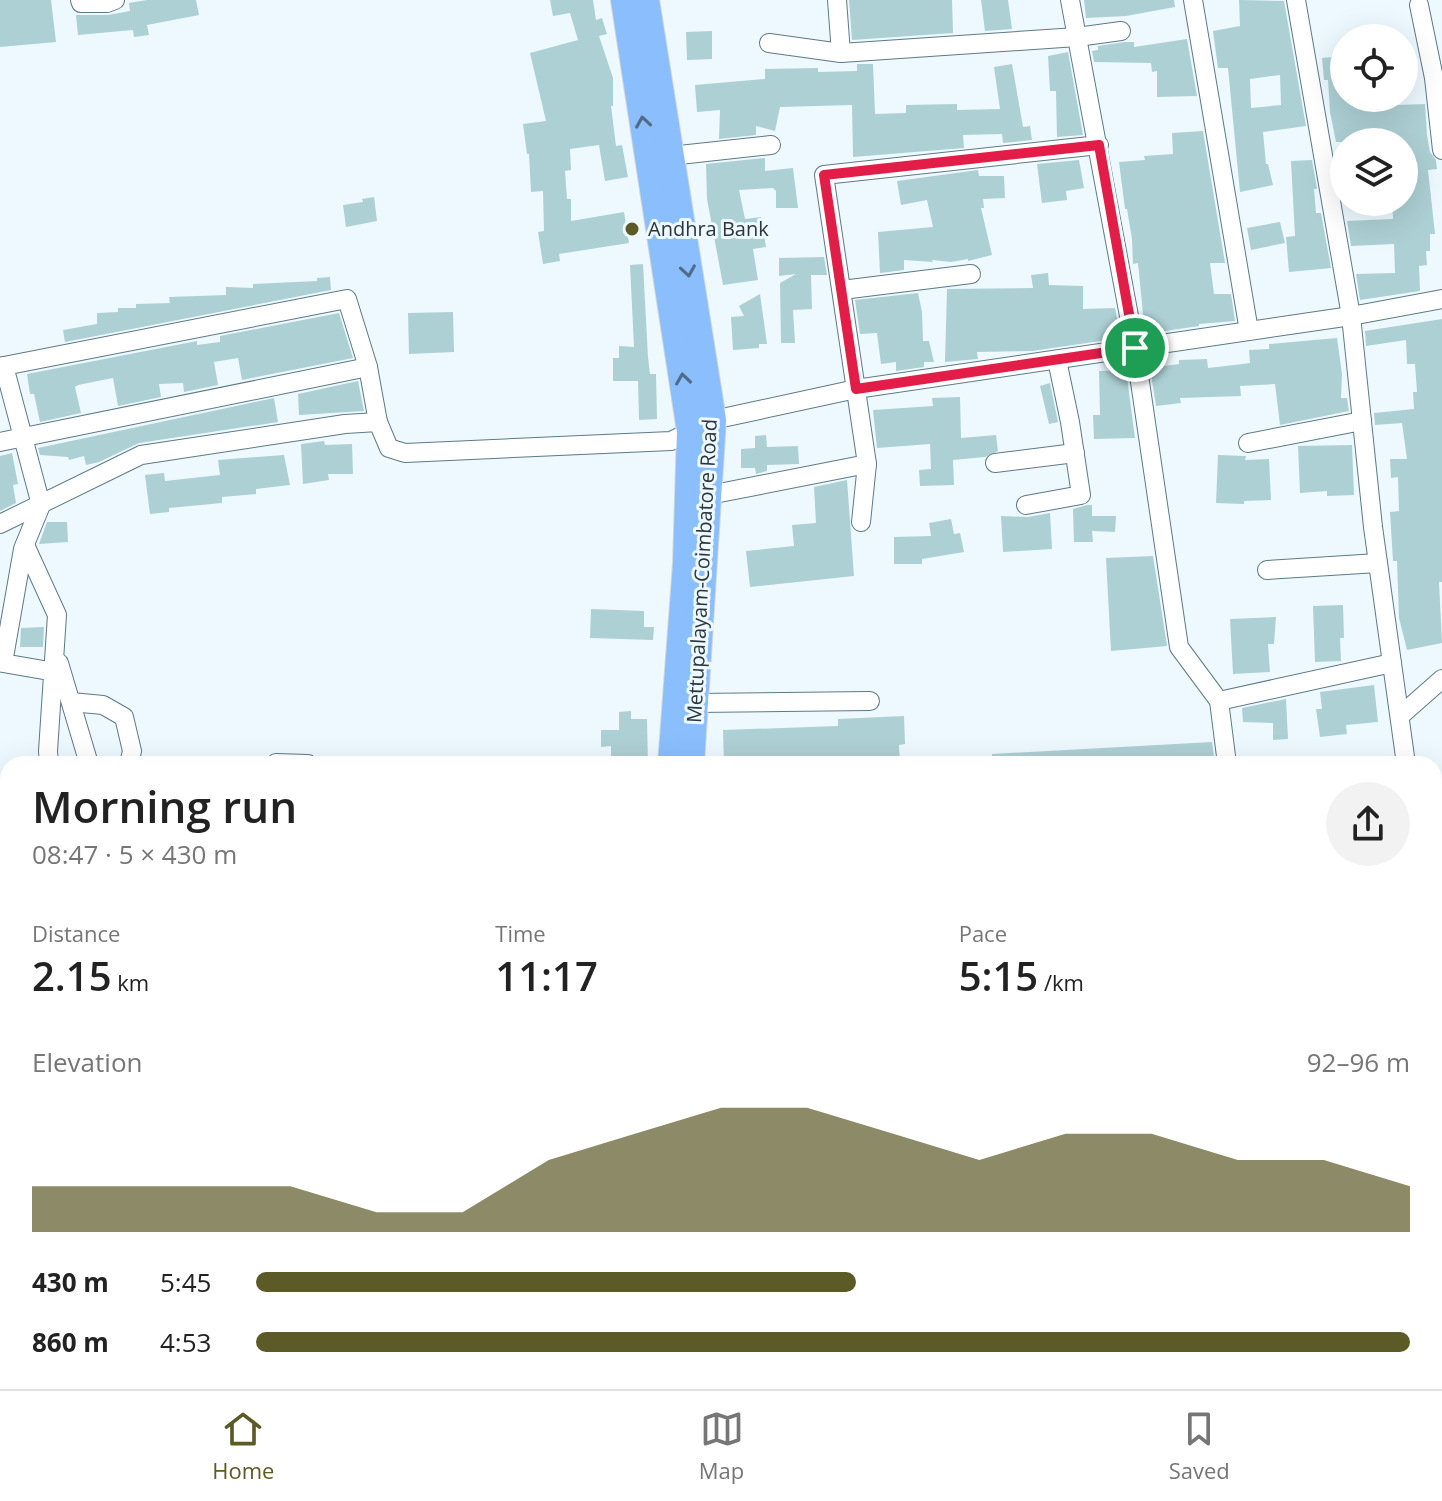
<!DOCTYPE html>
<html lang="en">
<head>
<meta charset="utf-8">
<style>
  :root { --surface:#fff; --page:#f2f2f2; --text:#222; --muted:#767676; --line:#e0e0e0; --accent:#5c5a27 }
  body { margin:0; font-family:"Open Sans",sans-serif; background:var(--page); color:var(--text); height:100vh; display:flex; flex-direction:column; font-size:30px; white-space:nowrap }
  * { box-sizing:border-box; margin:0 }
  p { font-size:26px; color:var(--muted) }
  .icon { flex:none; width:44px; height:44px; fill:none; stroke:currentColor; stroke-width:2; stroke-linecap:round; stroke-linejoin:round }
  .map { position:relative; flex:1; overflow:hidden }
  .side { position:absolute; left:0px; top:756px; width:1442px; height:634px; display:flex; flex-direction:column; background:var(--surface); border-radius:24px 24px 0 0; box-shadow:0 8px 32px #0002 }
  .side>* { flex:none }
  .tools { position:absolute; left:1330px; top:24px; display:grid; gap:16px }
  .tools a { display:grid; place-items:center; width:88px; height:88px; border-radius:50%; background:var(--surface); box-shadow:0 8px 32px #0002; font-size:40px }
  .pin { position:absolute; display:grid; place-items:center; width:68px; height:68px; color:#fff; margin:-34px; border:4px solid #fff; border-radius:50%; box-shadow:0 2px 8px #0007 }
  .round { display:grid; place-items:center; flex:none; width:84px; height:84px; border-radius:42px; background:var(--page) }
  .summary { display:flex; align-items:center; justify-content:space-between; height:136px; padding:0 32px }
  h1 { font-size:44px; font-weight:600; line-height:60px }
  .metrics { display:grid; grid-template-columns:repeat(3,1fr); gap:12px; height:136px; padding:8px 32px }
  .metrics div { display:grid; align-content:center }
  .metrics b { font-size:40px; font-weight:600 }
  .metrics small { font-size:22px; font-weight:400 }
  .metrics p { font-size:22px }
  .chart { height:224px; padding:16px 32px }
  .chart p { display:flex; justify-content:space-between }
  .chart svg { width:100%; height:144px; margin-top:8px; fill:var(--accent); opacity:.7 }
  ul { padding:0 32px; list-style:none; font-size:26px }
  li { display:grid; grid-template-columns:128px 96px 1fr; align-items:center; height:60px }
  li i { height:20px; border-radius:10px; background:var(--accent) }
  .tabs { display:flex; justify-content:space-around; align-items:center; height:112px; border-top:2px solid var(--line); background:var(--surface); font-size:22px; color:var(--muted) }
  .tabs a { display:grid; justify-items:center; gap:4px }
  .tabs .active { color:var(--accent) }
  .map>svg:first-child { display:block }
  .building { fill:#add0d4; fill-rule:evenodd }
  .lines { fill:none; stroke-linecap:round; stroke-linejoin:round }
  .minor-casing { stroke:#5e7986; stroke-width:20 }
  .highway-casing { stroke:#d4d7d8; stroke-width:28 }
  .minor { stroke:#fff; stroke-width:18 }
  .highway { stroke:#8abefd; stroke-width:26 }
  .oneway { stroke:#506c89 }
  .route-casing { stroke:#fff; stroke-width:16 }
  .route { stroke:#e11d48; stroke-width:10 }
  .poi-dot { fill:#5c5a27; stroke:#edf9ff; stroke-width:3 }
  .labels { text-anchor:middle; stroke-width:6; stroke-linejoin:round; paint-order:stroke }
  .poi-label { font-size:20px; fill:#2a363b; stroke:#edf9ff; text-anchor:start }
  .street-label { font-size:20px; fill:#2a363b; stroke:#edf9ff }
</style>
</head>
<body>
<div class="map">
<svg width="1442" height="1389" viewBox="0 0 1442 1389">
  <rect width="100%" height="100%" fill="#edf9ff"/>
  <g class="building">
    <polygon points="0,0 51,0 56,42 0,47"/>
    <polygon points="147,0 196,0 199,15 147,25 149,35 134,37 133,30 78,35 76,15 108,15 130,11 129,3"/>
    <polygon points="550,0 593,0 596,20 602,18 607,34 599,36 613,78 613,106 611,106 616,146 622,145 628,177 605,181 599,145 570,149 571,170 565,171 567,199 571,199 571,221 624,212 629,243 559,254 560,261 543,264 538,232 544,231 543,191 531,192 529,154 527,154 523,124 546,121 530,53 578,40 570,13 553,16"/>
    <polygon points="849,0 952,0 953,33 852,40"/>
    <polygon points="981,0 1008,0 1012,29 985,31"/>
    <polygon points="1084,0 1174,0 1175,7 1126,16 1086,18"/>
    <path d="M1239,0L1284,1L1306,126L1263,132L1266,164H1268L1273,185L1240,192L1228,68H1218L1213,31L1240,26ZM1280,75L1281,105L1251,108L1250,79Z"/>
    <polygon points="712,31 712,59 687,60 686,32"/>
    <polygon points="1187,39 1197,96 1157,97 1157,71 1152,72 1151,63 1094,62 1092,51 1098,50 1098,46 1125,42 1134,42 1134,47"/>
    <polygon points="1068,52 1083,135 1057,137 1056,91 1050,91 1048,56"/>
    <polygon points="1342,56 1344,98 1369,98 1369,106 1425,104 1427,135 1430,152 1436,160 1437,169 1428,170 1435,234 1430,234 1430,251 1426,251 1427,265 1419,266 1420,291 1360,300 1356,274 1395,273 1394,244 1351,246 1347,221 1393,219 1392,202 1404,202 1404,142 1336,142 1330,112 1328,80 1324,80 1322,58"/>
    <polygon points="857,64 873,64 875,114 906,113 906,105 957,104 957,110 1000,109 994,67 1012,64 1023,127 1030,126 1032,140 1003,143 1002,134 963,135 964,148 853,157 852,105 780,107 775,131 756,126 756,135 719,139 720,110 697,112 695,85 765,79 765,69 818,68 818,72 857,71"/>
    <polygon points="1203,131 1225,263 1210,263 1214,294 1231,294 1235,321 1199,324 1199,326 1145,334 1138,263 1133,264 1132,239 1127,209 1125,209 1119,162 1145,160 1144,156 1173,154 1172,133"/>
    <polygon points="765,158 765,171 793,168 798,208 776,208 776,191 773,188 739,190 745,219 761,217 766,247 753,249 758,280 723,285 707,199 706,164"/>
    <polygon points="1079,160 1084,188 1066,191 1067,200 1042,203 1037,164"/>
    <polygon points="1312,160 1317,189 1314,189 1316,213 1321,213 1331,268 1289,272 1286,237 1295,236 1291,161"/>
    <polygon points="978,170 979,176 1004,176 1005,198 983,199 984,208 981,208 992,255 968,261 968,259 951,262 932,260 933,262 904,260 904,270 880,273 878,232 933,227 927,200 901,205 897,181"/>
    <polygon points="374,197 377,221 346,227 343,205 363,202 362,199"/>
    <polygon points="1280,222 1285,243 1251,250 1247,228"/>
    <polygon points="824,257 827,275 811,275 812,309 793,310 795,343 781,343 780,283 796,274 779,276 779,258"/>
    <polygon points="643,264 648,357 650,374 656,374 657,419 639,420 638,381 613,381 613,358 619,358 619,346 634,347 630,265"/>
    <polygon points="1048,273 1049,285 1083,286 1083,309 1115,308 1121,338 1032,351 977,352 978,359 945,362 947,289 1033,288 1031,275"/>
    <polygon points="330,277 331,290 65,342 63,330 97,324 97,313 118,312 118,308 136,308 136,304 170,303 169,297 226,295 226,287 253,288 253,284 317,281 317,278"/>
    <polygon points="918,293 922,312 923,341 929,341 934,362 924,362 924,367 896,371 896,362 881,364 877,333 860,334 855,300"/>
    <polygon points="760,294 767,344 759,344 759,348 733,350 731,317 744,316 739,306"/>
    <polygon points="453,312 454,352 409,354 408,313"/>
    <polygon points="339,313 353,358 242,380 238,358 214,362 218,385 184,392 183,383 159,384 161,397 118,406 113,378 78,385 75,387 81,413 40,422 34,394 30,394 27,374 197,341 197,345 220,342 220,336"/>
    <polygon points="1442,319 1442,582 1439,582 1442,643 1407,650 1399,618 1397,561 1393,561 1390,512 1399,511 1398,477 1391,478 1390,459 1407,459 1402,423 1375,425 1374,413 1414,409 1413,392 1417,392 1415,364 1407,364 1406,340 1366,346 1365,331"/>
    <polygon points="1337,338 1342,374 1341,398 1347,398 1349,411 1280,425 1275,384 1240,386 1241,396 1180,398 1181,403 1156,406 1150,368 1179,364 1179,360 1207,359 1208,368 1243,364 1250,363 1249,350 1269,349 1269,344"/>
    <polygon points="1126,370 1135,438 1094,439 1093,415 1100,415 1099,371"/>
    <polygon points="358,381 364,411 299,415 298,394"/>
    <polygon points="1050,383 1058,422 1049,424 1040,386"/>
    <polygon points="960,397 961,438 996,435 998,451 985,457 953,460 954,485 920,486 919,470 931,469 930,444 877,448 873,410 933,406 932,398"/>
    <polygon points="274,398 278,422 139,443 99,462 86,465 84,456 69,460 68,457 40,455 38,448"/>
    <polygon points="766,435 767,447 798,446 799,464 767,465 767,471 756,474 755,468 741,468 741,449 755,448 755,436"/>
    <polygon points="324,441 325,445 352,444 353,474 328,474 329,480 303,484 301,444"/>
    <polygon points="1352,445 1354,495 1327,496 1327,491 1300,493 1298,446"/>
    <polygon points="12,453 18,484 13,485 16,503 0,511 0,456"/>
    <polygon points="284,455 290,485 256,489 256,494 222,497 222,503 169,508 169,512 150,514 145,475 164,473 165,481 220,475 218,460"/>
    <polygon points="1218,455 1246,456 1245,460 1269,459 1271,500 1244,501 1244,504 1216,503"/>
    <polygon points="847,480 854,576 750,587 746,551 794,546 792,525 816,523 814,487"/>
    <polygon points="1087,505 1092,505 1092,516 1116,516 1115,532 1092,531 1093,542 1074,542 1073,509"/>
    <polygon points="1050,513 1052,549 1003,552 1001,516 1028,517"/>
    <polygon points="951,519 954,534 960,533 964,552 922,559 922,564 894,564 894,537 931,536 929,523"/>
    <polygon points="47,522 67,522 68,542 39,544"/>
    <polygon points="1153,556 1167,646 1111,651 1106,558"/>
    <polygon points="1343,605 1344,638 1340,638 1341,661 1315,662 1313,606"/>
    <polygon points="591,609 644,611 644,627 654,627 653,640 590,638"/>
    <polygon points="1276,617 1274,644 1268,644 1270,672 1233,674 1230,619"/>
    <polygon points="44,627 43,647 20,647 21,628"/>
    <polygon points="1374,685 1378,722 1346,725 1347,734 1320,737 1316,709 1322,709 1320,692"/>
    <polygon points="1286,699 1288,739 1273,740 1273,723 1243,722 1242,708"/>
    <polygon points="631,711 631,719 647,719 648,764 611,763 611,746 601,747 601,730 619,730 619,712"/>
    <polygon points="904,716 905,744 899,745 900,764 724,764 723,730 838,726 838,719"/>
    <polygon points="1212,742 1215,764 992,764 992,754"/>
  </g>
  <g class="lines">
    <defs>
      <g id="minor">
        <polyline points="80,0 81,3 107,3 115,0"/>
        <polyline points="837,0 841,53"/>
        <polyline points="1070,0 1135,348 1179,647 1219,701 1227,764"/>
        <polyline points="1193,0 1249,331"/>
        <polyline points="1296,0 1351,316 1373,527 1406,764"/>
        <polyline points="1419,5 1434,78 1442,150"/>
        <polyline points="769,43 841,53 1077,37 1121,31"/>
        <polyline points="670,156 771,145"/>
        <polyline points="842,290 971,274"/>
        <polyline points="4,366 347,299 368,367 378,422"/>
        <polyline points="0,367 4,366 41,505 23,549 3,663 55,672"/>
        <polyline points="0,442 368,367"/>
        <polyline points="1248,443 1362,421"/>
        <polyline points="995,463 1075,453"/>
        <polyline points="709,495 867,464 824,175 1099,145"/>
        <polyline points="1026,505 1081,495 1070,422 1057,360"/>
        <polyline points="861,522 867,464"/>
        <polyline points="0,524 141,455 345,424 378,422 389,448 405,453 671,441 713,420 856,389 1351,316 1442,299"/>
        <polyline points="25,545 57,615 48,751 49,764"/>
        <polyline points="1267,570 1378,563"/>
        <polyline points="59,663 89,764"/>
        <polyline points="1219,701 1392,663"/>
        <polyline points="71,702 103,705 124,717 132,751 129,764"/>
        <polyline points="696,703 870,701"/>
        <polyline points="1400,716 1442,679"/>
        <polyline points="276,763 308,764"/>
        <polyline points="1434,835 1442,835"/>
        <polyline points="1434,972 1434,985"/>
        <polyline points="0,1030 8,1029"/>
        <polyline points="0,1116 8,1115"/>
        <polyline points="1434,1120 1442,1117"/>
        <polyline points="0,1191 8,1191"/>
        <polyline points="0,1293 8,1294"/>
        <polyline points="1434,1347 1442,1346"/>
        <polyline points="757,1382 757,1389"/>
        <polyline points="983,1382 984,1389"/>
        <polyline points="1314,1382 1315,1389"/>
        <polyline points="1427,1382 1427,1389"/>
      </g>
      <g id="highway">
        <polyline points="624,0 690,431 686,564 671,764"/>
        <polyline points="646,0 713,420 691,764"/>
        <polyline points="614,1389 615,1382"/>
        <polyline points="635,1389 635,1382"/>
      </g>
    </defs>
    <use href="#minor" class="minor-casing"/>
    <use href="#highway" class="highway-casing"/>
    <use href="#minor" class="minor"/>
    <use href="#highway" class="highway"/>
  </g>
  <defs><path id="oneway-chevron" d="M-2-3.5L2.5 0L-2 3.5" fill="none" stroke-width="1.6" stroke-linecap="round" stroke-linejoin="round" transform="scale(2)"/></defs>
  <g class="oneway">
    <use href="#oneway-chevron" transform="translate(643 122) rotate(-99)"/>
    <use href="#oneway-chevron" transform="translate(688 271) rotate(81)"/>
    <use href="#oneway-chevron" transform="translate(683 379) rotate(-98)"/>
  </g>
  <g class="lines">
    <defs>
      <polygon id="route" points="1099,145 1135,348 856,389 824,175"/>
    </defs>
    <use href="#route" class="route-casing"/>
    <use href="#route" class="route"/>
  </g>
  <circle class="poi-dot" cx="632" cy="229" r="8"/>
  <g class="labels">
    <g class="poi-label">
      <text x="648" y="236">Andhra Bank</text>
    </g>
    <g class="street-label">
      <text transform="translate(702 571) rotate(-87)" y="7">Mettupalayam-Coimbatore Road</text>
    </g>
  </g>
</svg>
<div class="tools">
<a><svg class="icon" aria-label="locate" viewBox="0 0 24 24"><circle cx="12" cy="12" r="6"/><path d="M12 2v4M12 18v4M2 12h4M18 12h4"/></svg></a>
<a><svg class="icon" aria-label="layers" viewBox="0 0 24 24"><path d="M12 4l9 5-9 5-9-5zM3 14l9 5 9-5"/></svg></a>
</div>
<div class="pin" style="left:1135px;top:348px;background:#1e9e55"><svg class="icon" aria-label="arrive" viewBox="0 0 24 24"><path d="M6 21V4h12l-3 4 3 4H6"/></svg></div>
<section class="side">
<div class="summary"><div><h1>Morning run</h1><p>08:47 · 5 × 430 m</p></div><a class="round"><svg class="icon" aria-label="share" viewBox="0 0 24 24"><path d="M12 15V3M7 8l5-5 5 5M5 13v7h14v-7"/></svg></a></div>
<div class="metrics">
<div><p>Distance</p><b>2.15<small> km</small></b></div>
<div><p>Time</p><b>11:17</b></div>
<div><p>Pace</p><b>5:15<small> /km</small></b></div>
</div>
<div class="chart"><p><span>Elevation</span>92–96 m</p>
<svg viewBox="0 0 160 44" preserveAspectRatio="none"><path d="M0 44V30L10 30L20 30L30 30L40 38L50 38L60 22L70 14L80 6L90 6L100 14L110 22L120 14L130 14L140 22L150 22L160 30V44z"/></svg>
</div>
<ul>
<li><b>430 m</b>5:45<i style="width:52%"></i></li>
<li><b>860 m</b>4:53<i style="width:100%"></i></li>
</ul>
</section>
</div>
<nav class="tabs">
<a class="active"><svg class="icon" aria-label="home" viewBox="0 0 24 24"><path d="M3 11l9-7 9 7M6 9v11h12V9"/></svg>Home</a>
<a><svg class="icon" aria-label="map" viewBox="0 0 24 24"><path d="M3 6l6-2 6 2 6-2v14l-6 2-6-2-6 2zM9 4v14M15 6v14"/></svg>Map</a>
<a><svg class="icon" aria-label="saved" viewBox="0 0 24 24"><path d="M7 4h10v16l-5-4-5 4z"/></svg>Saved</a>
</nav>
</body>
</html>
